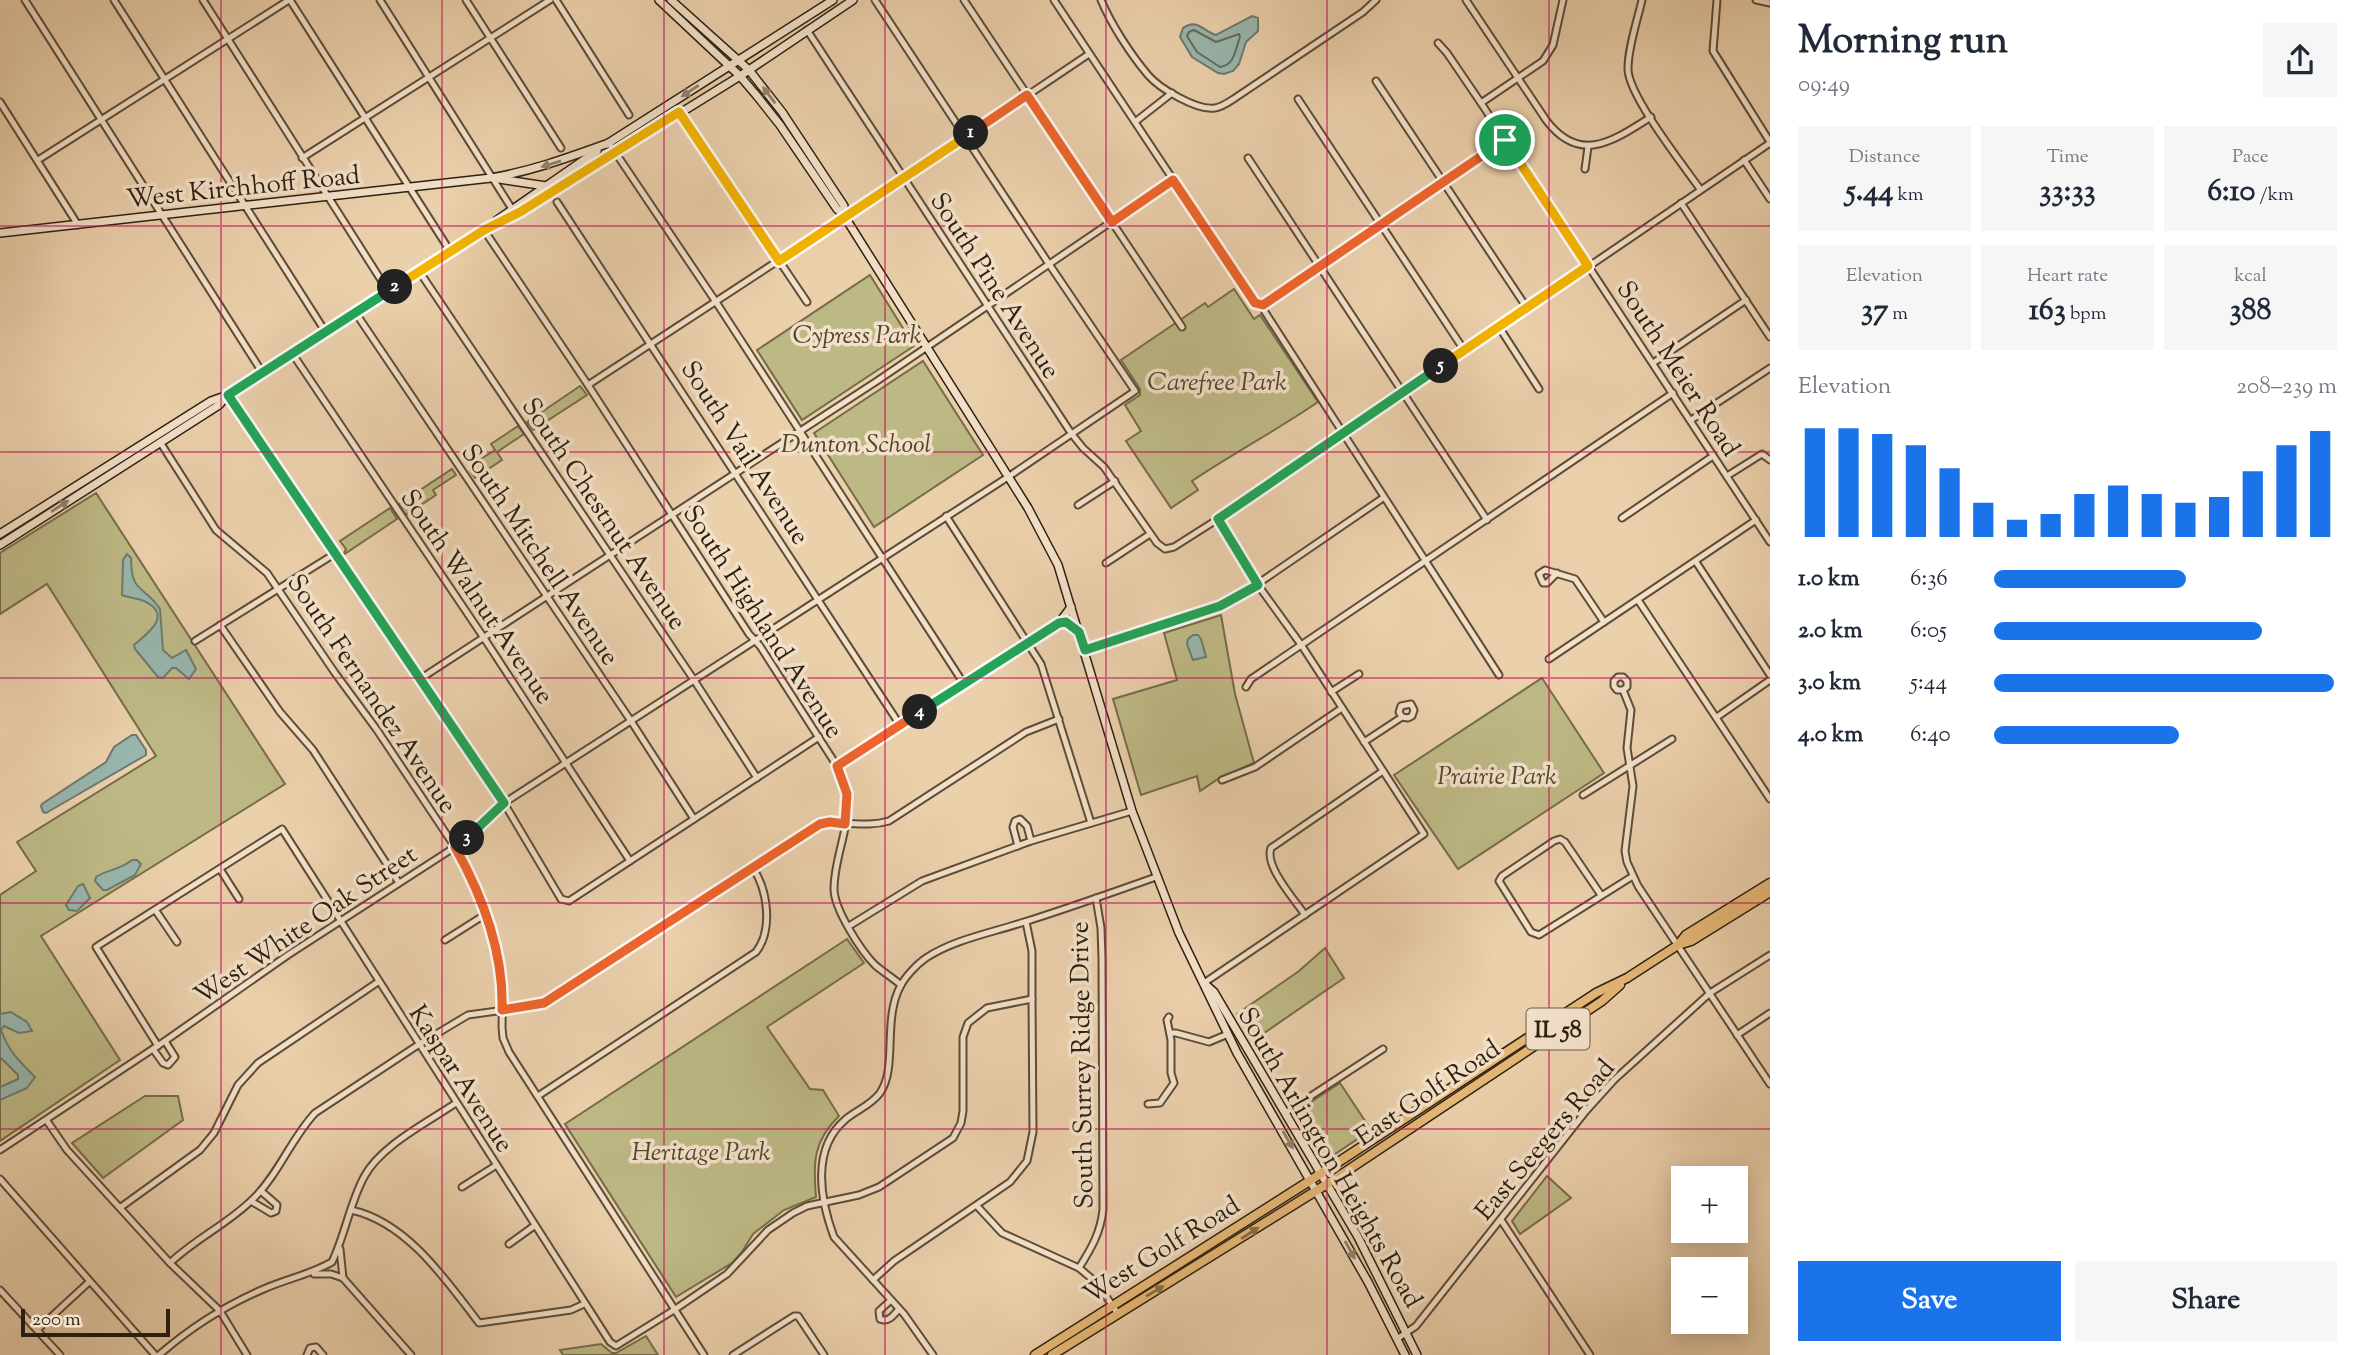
<!DOCTYPE html>
<html lang="en">
<head>
<meta charset="utf-8">
<style>
  :root { --surface:#fff; --page:#f6f6f7; --text:#1f2937; --muted:#747a83; --accent:#1a73e8 }
  body { margin:0; font-family:"Sorts Mill Goudy",serif; background:var(--page); color:var(--text); height:100vh; display:flex; flex-direction:column; font-size:26px; white-space:nowrap }
  * { box-sizing:border-box; margin:0 }
  p { font-size:23px; color:var(--muted) }
  .icon { flex:none; width:38px; height:38px; fill:none; stroke:currentColor; stroke-width:2; stroke-linecap:round; stroke-linejoin:round }
  .map { position:relative; flex:1; overflow:hidden }
  .panel { display:flex; flex-direction:column; background:var(--surface); width:595px }
  .panel>* { flex:none }
  .tools { position:absolute; left:1671px; top:1166px; display:grid; gap:14px }
  .tools a { display:grid; place-items:center; width:77px; height:77px; border-radius:0px; background:var(--surface); box-shadow:0 4px 18px #0003; font-size:35px }
  .scale { position:absolute; left:21px; bottom:18px; width:149px; box-sizing:border-box; padding-left:7px; border:4px solid #2e200f; border-top:0; font-size:19px; line-height:24px; white-space:nowrap; color:#2e200f; -webkit-text-stroke:5px #f2e0c9; paint-order:stroke }
  .pin { position:absolute; display:grid; place-items:center; width:60px; height:60px; color:#fff; margin:-30px; border:4px solid #fff; border-radius:50%; box-shadow:0 2px 7px #0007 }
  .km { position:absolute; width:35px; height:35px; margin:-18px; border-radius:50%; background:#222; color:#fff; font-size:19px; line-height:35px; text-align:center }
  .round { display:grid; place-items:center; flex:none; width:74px; height:74px; border-radius:0px; background:var(--page) }
  .summary { display:flex; align-items:center; justify-content:space-between; height:119px; padding:0 28px }
  h1 { font-size:38px; font-weight:700; line-height:52px }
  .metrics { display:grid; grid-template-columns:repeat(3,1fr); gap:10px; height:119px; padding:7px 28px }
  .metrics div { display:grid; align-content:center; border-radius:0px; background:var(--page); text-align:center }
  .metrics b { font-size:30px; font-weight:700 }
  .metrics small { font-size:19px; font-weight:400 }
  .metrics p { font-size:19px }
  .chart { height:196px; padding:14px 28px }
  .chart p { display:flex; justify-content:space-between }
  .chart svg { width:100%; height:126px; margin-top:7px; stroke:var(--accent); stroke-width:6 }
  .action { display:flex; gap:14px; margin-top:auto; padding:14px 28px }
  .action a { flex:1; height:80px; border-radius:0px; background:var(--accent); color:#fff; font-size:28px; font-weight:700; line-height:80px; text-align:center }
  .action a+a { background:var(--page); color:var(--text) }
  ul { padding:0 28px; list-style:none; font-size:23px }
  li { display:grid; grid-template-columns:112px 84px 1fr; align-items:center; height:52px }
  li i { height:18px; border-radius:9px; background:var(--accent) }
  main { display:flex; flex:1; min-height:0 }
  .map>svg:first-child { display:block }
  .green { fill:#bdb985; stroke:#766c4a; stroke-width:2 }
  .water { fill:#98b6ad; stroke:#6e7a6e; stroke-width:2 }
  .lines { fill:none; stroke-linecap:round; stroke-linejoin:round }
  .shore { stroke:#636b5e; stroke-width:2 }
  .minor-casing { stroke:#5d4c36; stroke-width:9 }
  .secondary-casing { stroke:#2e200f; stroke-width:10 }
  .primary-casing { stroke:#2e200f; stroke-width:11 }
  .minor { stroke:#f2e0c9; stroke-width:5 }
  .secondary { stroke:#f2e0c9; stroke-width:7 }
  .primary { stroke:#e6b876; stroke-width:8 }
  .oneway { fill:#90806c }
  .oneway2 { fill:#8a6c42 }
  .split-1-casing { stroke:#fff; stroke-width:14 }
  .split-2-casing { stroke:#fff; stroke-width:14 }
  .split-3-casing { stroke:#fff; stroke-width:14 }
  .split-4-casing { stroke:#fff; stroke-width:14 }
  .split-5-casing { stroke:#fff; stroke-width:14 }
  .split-6-casing { stroke:#fff; stroke-width:14 }
  .split-1 { stroke:#f0652b; stroke-width:9 }
  .split-2 { stroke:#f5b400; stroke-width:9 }
  .split-3 { stroke:#22a559; stroke-width:9 }
  .split-4 { stroke:#f0652b; stroke-width:9 }
  .split-5 { stroke:#22a559; stroke-width:9 }
  .split-6 { stroke:#f5b400; stroke-width:9 }
  .grid { fill:none; stroke:#c2185b; stroke-width:2; stroke-opacity:0.55 }
  .labels { text-anchor:middle; stroke-width:7; stroke-linejoin:round; paint-order:stroke }
  .shield { fill:#f2e0c9; stroke:#695a47; stroke-width:2 }
  .shield-label { font-size:24px; font-weight:bold; fill:#2e200f }
  .street-label { font-size:26px; fill:#2e200f; stroke:#f2e0c9 }
  .park-label { font-size:26px; font-style:italic; fill:#52462c; stroke:#f2e0c9 }
</style>
</head>
<body>
<main>
<div class="map">
<svg width="1770" height="1355" viewBox="0 0 1770 1355">
  <rect width="100%" height="100%" fill="#ebd0ac"/>
  <filter id="stains"><feTurbulence type="fractalNoise" baseFrequency=".00286" numOctaves="4"/><feColorMatrix values="0 0 0 0 .2 0 0 0 0 .09 0 0 0 0 .02 0 0 0 .5 -.17"/></filter>
  <radialGradient id="worn" r=".72"><stop offset=".6" stop-color="#630" stop-opacity="0"/><stop offset="1" stop-color="#630" stop-opacity=".3"/></radialGradient>
  <g class="green">
    <polygon points="870,275 914,346 802,420 757,350"/>
    <path d="M1234,289L1254,319L1260,315L1318,402C1277,430 1234,453 1192,481L1198,490L1171,508L1126,441L1141,431L1125,405L1140,395V389L1121,360L1205,303L1208,307Z"/>
    <polygon points="923,361 983,455 874,527 814,433"/>
    <polygon points="580,386 587,395 533,430 527,422"/>
    <polygon points="518,426 524,434 497,452 502,460 475,478 470,471 471,465 495,450 491,444"/>
    <polygon points="452,469 456,475 433,490 436,495 406,515 399,504"/>
    <polygon points="96,493 285,784 41,936 120,1060 0,1141 0,895 36,871 17,842 156,756 47,584 0,614 0,553"/>
    <polygon points="390,508 397,519 343,555 346,549 340,541"/>
    <polygon points="1221,615 1235,694 1254,763 1218,779 1200,791 1197,776 1141,795 1113,699 1177,680 1164,633"/>
    <polygon points="1542,678 1604,773 1458,869 1394,775"/>
    <path d="M847,939L864,963L767,1027L810,1089L823,1090L839,1116C813,1141 813,1163 816,1197L784,1210L753,1234L742,1252L732,1263L676,1297L565,1124Z"/>
    <polygon points="1325,948 1344,978 1254,1040 1237,1014 1299,971"/>
    <polygon points="1340,1083 1371,1130 1329,1158 1318,1153 1294,1113"/>
    <polygon points="145,1096 178,1096 183,1120 103,1178 72,1143"/>
    <polygon points="1547,1176 1571,1198 1520,1234 1512,1221"/>
    <polygon points="646,1336 658,1355 563,1355 560,1350 601,1344 612,1353 616,1353"/>
  </g>
  <g class="water">
    <path d="M1252,16L1258,18V31L1246,42L1239,64L1233,71L1224,74L1218,73L1192,57L1180,37L1183,28C1197,18 1203,31 1216,35Z"/>
    <path d="M127,554L131,558C131,595 145,585 160,609L163,650L172,658L186,650L196,669L189,679L176,668H172L163,678L158,677L135,649L134,645C147,634 174,615 144,601C137,598 129,598 122,595L123,560Z"/>
    <polygon points="1193,635 1198,635 1201,639 1206,657 1193,660 1187,644 1188,639"/>
    <polygon points="132,735 136,735 146,750 146,755 46,813 43,812 41,806 42,804 106,762 114,747"/>
    <path d="M132,860H137L141,864L135,875L107,890H103L95,881L96,877C106,870 120,870 132,860Z"/>
    <polygon points="83,884 90,898 77,911 69,910 66,905 78,886"/>
    <path d="M11,1012L27,1022L32,1031L19,1033L4,1026L1,1030C9,1052 19,1061 35,1077L27,1088L0,1100V1087L18,1079V1075L0,1057V1014Z"/>
  </g>
  <g class="lines">
    <path class="shore" d="M1194,30L1216,42L1239,34L1240,37C1235,50 1235,65 1220,67L1197,52L1187,36L1189,32Z"/>
    <defs>
      <g id="minor">
        <polyline points="25,0 262,372"/>
        <polyline points="114,0 325,331"/>
        <polyline points="203,0 388,291"/>
        <polyline points="290,0 450,251"/>
        <polyline points="380,0 512,209"/>
        <polyline points="466,0 561,148"/>
        <polyline points="556,0 629,115"/>
        <polyline points="964,0 1182,327"/>
        <polyline points="1054,0 1255,303 1263,305 1265,312 1499,675"/>
        <path d="M1101,0C1111,24 1131,55 1148,75C1159,88 1197,111 1215,108C1222,107 1229,102 1235,98L1363,12L1376,0"/>
        <path d="M1466,0L1546,120C1580,165 1613,141 1651,117"/>
        <path d="M1642,0C1637,22 1628,47 1628,69C1628,95 1683,165 1700,189"/>
        <polyline points="1717,0 1713,51 1770,142"/>
        <polyline points="1756,0 1770,3"/>
        <polyline points="807,30 1071,433 1083,448 1104,467 1157,543 1165,549 1174,547 1218,519 1770,143"/>
        <polyline points="1438,43 1447,53 1481,103 1770,542"/>
        <polyline points="1376,81 1527,308"/>
        <polyline points="1298,99 1464,350"/>
        <polyline points="0,102 78,225"/>
        <polyline points="1481,103 1543,61 1553,45 1563,0"/>
        <polyline points="679,112 807,302"/>
        <polyline points="1135,122 1172,93"/>
        <polyline points="609,143 716,302 964,684"/>
        <polyline points="302,158 550,0"/>
        <polyline points="1248,158 1487,520"/>
        <polyline points="38,160 289,0"/>
        <polyline points="1744,160 1770,199"/>
        <polyline points="1585,169 1588,147"/>
        <polyline points="557,202 900,725"/>
        <polyline points="1681,203 1770,337"/>
        <path d="M484,230L588,385L749,634L760,646L837,766C842,777 848,790 848,803C848,832 834,860 834,889C834,909 861,951 875,965C883,972 893,978 901,985"/>
        <polyline points="419,271 694,680 757,778"/>
        <polyline points="1263,305 1505,140"/>
        <polyline points="355,312 631,721 694,819"/>
        <polyline points="1499,327 1539,389"/>
        <polyline points="292,353 484,638 630,861"/>
        <polyline points="1653,363 1746,300"/>
        <polyline points="588,385 903,179 1089,54"/>
        <polyline points="228,395 504,803 561,899"/>
        <polyline points="1691,420 1770,368"/>
        <polyline points="160,442 216,530 267,573 335,673 377,730 455,847 467,869 486,914 498,955 503,980 502,1027 503,1038 509,1052 704,1355"/>
        <polyline points="1727,476 1762,454 1770,460"/>
        <polyline points="1078,505 1115,481"/>
        <polyline points="946,516 1041,664 1091,823"/>
        <polyline points="1622,518 1713,456"/>
        <polyline points="1696,562 1770,675"/>
        <polyline points="1106,563 1150,534"/>
        <polyline points="1557,573 1547,583 1543,583 1539,574 1545,570 1575,579 1604,622"/>
        <polyline points="1638,600 1770,799"/>
        <polyline points="220,625 280,712 313,750 399,883"/>
        <polyline points="195,641 336,553"/>
        <polyline points="1085,651 1220,606 1237,598 1383,498"/>
        <polyline points="1549,659 1756,520"/>
        <polyline points="420,679 877,381 1173,180"/>
        <polyline points="1246,687 1251,679 1673,393"/>
        <polyline points="1623,690 1617,690 1614,686 1614,681 1618,677 1623,677 1627,681 1627,687 1623,690 1631,710 1627,748 1633,786 1625,851 1627,862 1638,886 1770,1084"/>
        <polyline points="1331,692 1359,674"/>
        <polyline points="1717,717 1770,680"/>
        <polyline points="1364,742 1402,717 1408,718 1412,716 1414,710 1411,704 1401,706 1399,712 1402,717"/>
        <polyline points="837,766 1059,623"/>
        <polyline points="1222,780 1255,767 1342,708"/>
        <polyline points="1583,795 1672,739"/>
        <polyline points="1018,846 1013,827 1015,821 1020,819 1027,826 1031,841"/>
        <polyline points="220,869 239,899"/>
        <polyline points="1601,895 1565,842 1560,839 1554,841 1502,876 1499,881 1531,932 1539,935 1633,876"/>
        <polyline points="561,899 569,901 819,737"/>
        <polyline points="156,911 177,942"/>
        <path d="M1305,915C1295,900 1264,866 1271,848L1383,771"/>
        <polyline points="849,926 922,881 1031,841 1132,811"/>
        <polyline points="445,940 486,914"/>
        <polyline points="1204,983 1424,834 1302,646 1258,585 1218,519"/>
        <polyline points="1170,1033 1176,1033 1209,1042 1228,1034"/>
        <polyline points="1737,1035 1770,1013"/>
        <polyline points="158,1046 96,947 282,829 610,1342 616,1346 674,1310 727,1274 768,1230 793,1213 807,1206 859,1195 879,1187 953,1138 961,1123 963,1111 963,1037 968,1023 987,1008 1032,999"/>
        <polyline points="153,1049 163,1063 168,1065 175,1057 165,1041"/>
        <path d="M538,1096L756,952C773,930 768,891 753,868"/>
        <polyline points="1148,1104 1160,1103 1174,1083 1171,1073 1171,1040 1167,1020 1169,1017"/>
        <polyline points="1285,1113 1383,1049"/>
        <polyline points="47,1121 67,1150 170,1263 220,1311 247,1355"/>
        <polyline points="0,1150 165,1041 288,955 455,847 476,831 504,803 1008,477 1135,391 1049,264 875,0"/>
        <polyline points="0,1179 155,1355"/>
        <polyline points="462,1187 495,1166"/>
        <polyline points="251,1201 271,1213 276,1211 277,1205 261,1191"/>
        <polyline points="977,1206 1002,1233 1079,1268 1097,1283 1118,1314"/>
        <polyline points="121,1207 200,1150 214,1133 238,1085 258,1063 378,982"/>
        <path d="M351,1210C407,1222 446,1280 479,1323L571,1310L584,1304"/>
        <polyline points="1501,1220 1590,1355"/>
        <polyline points="509,1244 534,1226"/>
        <polyline points="340,1249 343,1278"/>
        <path d="M170,1263C196,1238 230,1223 255,1197C279,1173 291,1139 315,1113L418,1045L468,1015L527,1007L544,1003L555,996L820,824C843,820 865,828 889,821L1026,732L1059,719"/>
        <path d="M1079,1268C1091,1249 1101,1232 1103,1209L1102,958L1101,928L1096,898"/>
        <polyline points="314,1274 331,1274 343,1278 411,1355"/>
        <polyline points="873,1280 894,1261 1010,1182 1027,1161 1033,1132 1032,999 1032,951 1026,922"/>
        <polyline points="0,1290 60,1355"/>
        <path d="M891,1300L879,1311L880,1319C888,1323 894,1315 899,1309"/>
        <polyline points="37,1330 89,1282"/>
        <polyline points="1397,1339 1416,1326 1586,1111 1614,1080 1710,993 1770,955"/>
        <path d="M159,1355C190,1328 228,1304 266,1288C289,1278 309,1275 332,1262C345,1235 350,1203 364,1177C380,1146 428,1122 456,1103"/>
        <polyline points="307,1355 310,1348 316,1347 323,1355"/>
        <polyline points="733,1355 794,1316 798,1316 824,1355"/>
        <path d="M933,1355L904,1314L834,1237C820,1199 811,1148 846,1119C857,1110 871,1105 880,1093C898,1067 882,1019 901,985C906,976 917,964 926,958C953,940 990,933 1021,923C1066,909 1111,893 1156,877"/>
      </g>
      <g id="secondary">
        <polyline points="659,0 740,76 757,96 780,125 837,209 843,214 1028,508 1058,565 1132,811 1179,933 1237,1053 1368,1282 1405,1355"/>
        <polyline points="671,0 749,70 782,112 844,206 843,214"/>
        <polyline points="607,144 833,0"/>
        <polyline points="499,179 546,186"/>
        <polyline points="497,220 597,151"/>
        <path d="M0,233L491,178C532,171 570,157 609,143"/>
        <polyline points="0,534 211,401 228,395 450,251 484,230 517,214 740,76 853,0"/>
        <polyline points="0,545 219,405 225,398"/>
        <polyline points="1059,623 1066,623 1077,630"/>
        <polyline points="1059,623 1071,607"/>
        <polyline points="1204,983 1214,992 1358,1237 1417,1355"/>
      </g>
      <g id="primary">
        <polyline points="1678,945 1686,935 1770,883"/>
        <polyline points="1035,1355 1311,1180 1596,993 1627,978 1678,945 1691,941 1770,892"/>
        <polyline points="1052,1355 1327,1184 1602,1001 1620,985"/>
      </g>
    </defs>
    <use href="#minor" class="minor-casing"/>
    <use href="#secondary" class="secondary-casing"/>
    <use href="#primary" class="primary-casing"/>
    <use href="#minor" class="minor"/>
    <use href="#secondary" class="secondary"/>
    <use href="#primary" class="primary"/>
  </g>
  <defs><path id="oneway-solid" d="M-6-.8H1V-3.2L6.5 0L1 3.2V.8H-6Z" transform="scale(1.75)"/></defs>
  <g class="oneway">
    <use href="#oneway-solid" transform="translate(690 91) rotate(147)"/>
    <use href="#oneway-solid" transform="translate(769 95) rotate(-127)"/>
    <use href="#oneway-solid" transform="translate(551 164) rotate(163)"/>
    <use href="#oneway-solid" transform="translate(60 506) rotate(-33)"/>
    <use href="#oneway-solid" transform="translate(1288 1140) rotate(60)"/>
    <use href="#oneway-solid" transform="translate(1350 1250) rotate(61)"/>
  </g>
  <g class="oneway2">
    <use href="#oneway-solid" transform="translate(1250 1233) rotate(-33)"/>
    <use href="#oneway-solid" transform="translate(1155 1291) rotate(-31)"/>
  </g>
  <g class="lines">
    <defs>
      <polyline id="split-1" points="971,133 1027,95 1112,222 1173,180 1255,303 1263,305 1505,140"/>
      <polyline id="split-2" points="395,287 484,230 520,212 679,112 779,261 971,133"/>
      <polyline id="split-3" points="395,287 228,395 504,803 467,838"/>
      <path id="split-4" d="M467,838L455,847C483,897 504,952 502,1010L544,1003L820,824L830,822L845,824L847,794L837,766L920,712"/>
      <polyline id="split-5" points="920,712 1059,623 1066,622 1079,632 1085,650 1220,606 1258,585 1218,519 1441,366"/>
      <polyline id="split-6" points="1441,366 1588,266 1505,140"/>
    </defs>
    <use href="#split-1" class="split-1-casing"/>
    <use href="#split-2" class="split-2-casing"/>
    <use href="#split-3" class="split-3-casing"/>
    <use href="#split-4" class="split-4-casing"/>
    <use href="#split-5" class="split-5-casing"/>
    <use href="#split-6" class="split-6-casing"/>
    <use href="#split-1" class="split-1"/>
    <use href="#split-2" class="split-2"/>
    <use href="#split-3" class="split-3"/>
    <use href="#split-4" class="split-4"/>
    <use href="#split-5" class="split-5"/>
    <use href="#split-6" class="split-6"/>
  </g>
  <path class="grid" d="M221,0V1355M442,0V1355M664,0V1355M885,0V1355M1106,0V1355M1327,0V1355M1549,0V1355M0,226H1770M0,452H1770M0,678H1770M0,903H1770M0,1129H1770"/>
  <g class="labels">
    <rect class="shield" x="1526.5" y="1008.5" width="63" height="41" rx="5"/>
    <g class="shield-label">
      <text x="1558" y="1037">IL 58</text>
    </g>
    <g class="street-label">
      <text transform="translate(243 186) rotate(-6)" y="9">West Kirchhoff Road</text>
      <text transform="translate(996 285) rotate(57)" y="9">South Pine Avenue</text>
      <text transform="translate(1679 368) rotate(57)" y="9">South Meier Road</text>
      <text transform="translate(746 452) rotate(57)" y="9">South Vail Avenue</text>
      <text transform="translate(605 513) rotate(56)" y="9">South Chestnut Avenue</text>
      <text transform="translate(541 554) rotate(56)" y="9">South Mitchell Avenue</text>
      <text transform="translate(478 596) rotate(56)" y="9">South Walnut Avenue</text>
      <text transform="translate(764 621) rotate(57)" y="9">South Highland Avenue</text>
      <text transform="translate(373 693) rotate(56)" y="9">South Fernandez Avenue</text>
      <text transform="translate(305 924) rotate(-34)" y="9">West White Oak Street</text>
      <text transform="translate(1081 1065) rotate(-91)" y="9">South Surrey Ridge Drive</text>
      <text transform="translate(462 1078) rotate(57)" y="9">Kaspar Avenue</text>
      <text transform="translate(1427 1092) rotate(-34)" y="9">East Golf Road</text>
      <text transform="translate(1544 1139) rotate(-50)" y="9">East Seegers Road</text>
      <text transform="translate(1331 1157) rotate(60)" y="9">South Arlington Heights Road</text>
      <text transform="translate(1161 1249) rotate(-32)" y="9">West Golf Road</text>
    </g>
    <g class="park-label">
      <text x="857" y="343">Cypress Park</text>
      <text x="1217" y="390">Carefree Park</text>
      <text x="856" y="452">Dunton School</text>
      <text x="1497" y="784">Prairie Park</text>
      <text x="701" y="1160">Heritage Park</text>
    </g>
  </g>
  <rect width="100%" height="100%" filter="url(#stains)"/>
  <rect width="100%" height="100%" fill="url(#worn)"/>
</svg>
<div class="tools">
<a>+</a>
<a>−</a>
</div>
<div class="scale">200 m</div>
<div class="pin" style="left:1505px;top:140px;background:#1e9e55"><svg class="icon" aria-label="arrive" viewBox="0 0 24 24"><path d="M6 21V4h12l-3 4 3 4H6"/></svg></div>
<b class="km" style="left:971px;top:133px">1</b>
<b class="km" style="left:395px;top:287px">2</b>
<b class="km" style="left:467px;top:838px">3</b>
<b class="km" style="left:920px;top:712px">4</b>
<b class="km" style="left:1441px;top:366px">5</b>
</div>
<section class="panel">
<div class="summary"><div><h1>Morning run</h1><p>09:49</p></div><a class="round"><svg class="icon" aria-label="share" viewBox="0 0 24 24"><path d="M12 15V3M7 8l5-5 5 5M5 13v7h14v-7"/></svg></a></div>
<div class="metrics">
<div><p>Distance</p><b>5.44<small> km</small></b></div>
<div><p>Time</p><b>33:33</b></div>
<div><p>Pace</p><b>6:10<small> /km</small></b></div>
</div>
<div class="metrics">
<div><p>Elevation</p><b>37<small> m</small></b></div>
<div><p>Heart rate</p><b>163<small> bpm</small></b></div>
<div><p>kcal</p><b>388</b></div>
</div>
<div class="chart"><p><span>Elevation</span>208–239 m</p>
<svg viewBox="0 0 160 44" preserveAspectRatio="none"><path d="M5 44V6M15 44V6M25 44V8M35 44V12M45 44V20M55 44V32M65 44V38M75 44V36M85 44V29M95 44V26M105 44V29M115 44V32M125 44V30M135 44V21M145 44V12M155 44V7"/></svg>
</div>
<ul>
<li><b>1.0 km</b>6:36<i style="width:56%"></i></li>
<li><b>2.0 km</b>6:05<i style="width:78%"></i></li>
<li><b>3.0 km</b>5:44<i style="width:99%"></i></li>
<li><b>4.0 km</b>6:40<i style="width:54%"></i></li>
</ul>
<div class="action"><a>Save</a><a>Share</a></div>
</section>
</main>
</body>
</html>
